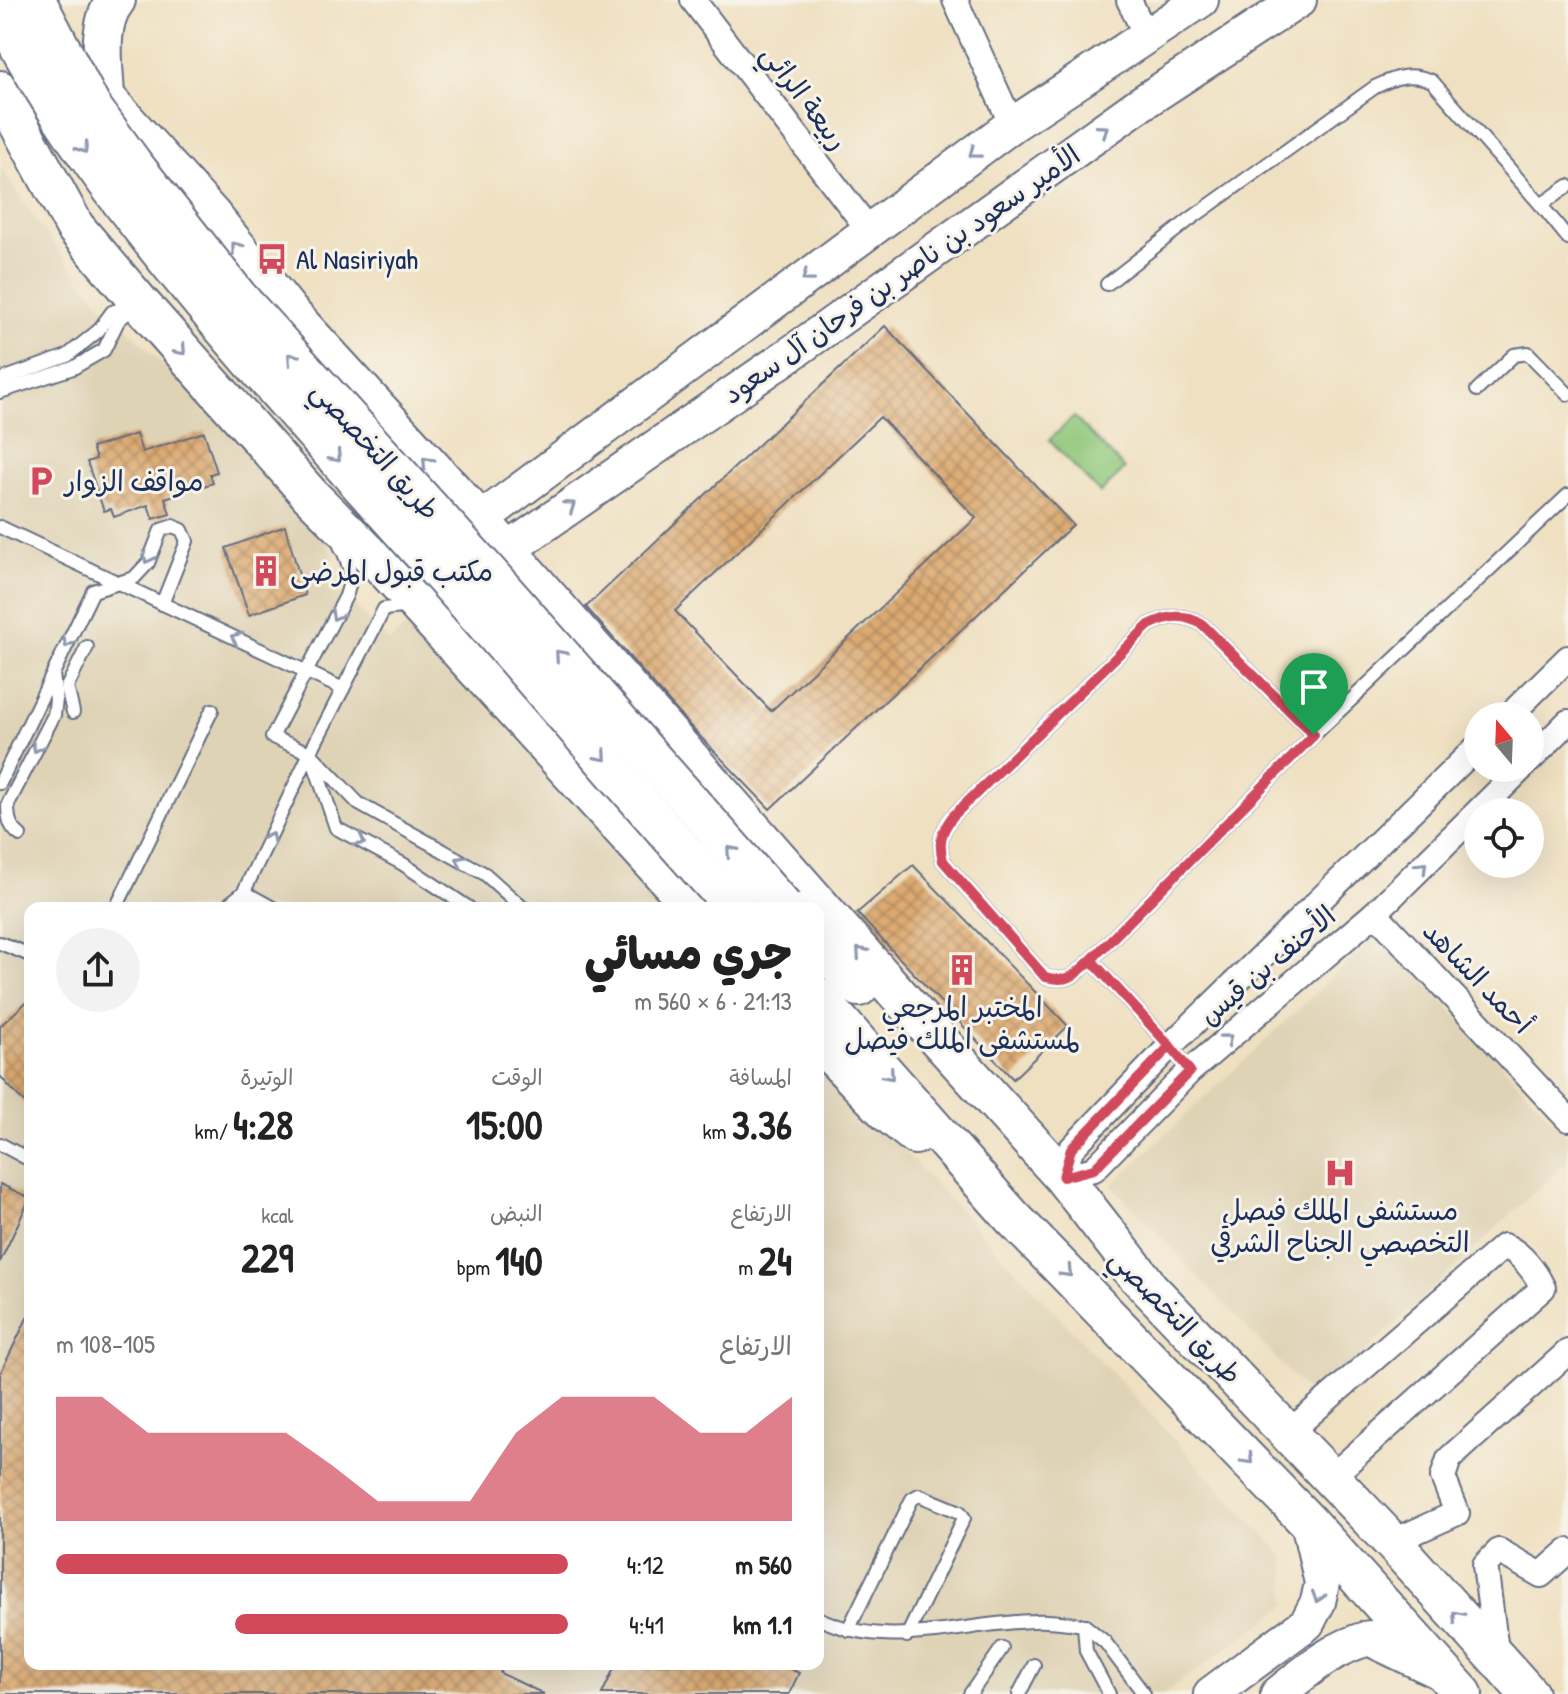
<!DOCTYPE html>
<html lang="ar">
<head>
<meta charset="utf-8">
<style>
  :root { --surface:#fff; --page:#f2f2f2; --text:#222; --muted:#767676; --accent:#d1495b }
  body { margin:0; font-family:"Patrick Hand","Playpen Sans Arabic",sans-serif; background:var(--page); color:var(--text); direction:rtl; height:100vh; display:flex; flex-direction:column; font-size:30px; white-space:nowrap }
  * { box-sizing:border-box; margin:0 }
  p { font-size:26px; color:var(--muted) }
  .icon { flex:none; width:44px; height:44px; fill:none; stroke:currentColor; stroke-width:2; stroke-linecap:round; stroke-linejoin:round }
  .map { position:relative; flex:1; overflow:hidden; direction:ltr }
  .details { position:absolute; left:24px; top:902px; width:800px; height:768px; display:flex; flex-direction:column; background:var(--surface); border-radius:16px; box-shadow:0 8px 32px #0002; direction:rtl }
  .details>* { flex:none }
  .needle { width:52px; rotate:341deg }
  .buttons { position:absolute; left:1464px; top:702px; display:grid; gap:16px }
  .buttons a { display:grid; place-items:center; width:80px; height:80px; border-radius:50%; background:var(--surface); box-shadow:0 8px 32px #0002; font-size:40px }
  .pin { position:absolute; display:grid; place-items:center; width:68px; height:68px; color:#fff; margin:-82px -34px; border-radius:50% 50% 50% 0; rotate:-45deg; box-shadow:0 0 8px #0007 }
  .pin .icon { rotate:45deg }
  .round { display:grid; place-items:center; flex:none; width:84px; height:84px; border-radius:42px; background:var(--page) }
  .headline { display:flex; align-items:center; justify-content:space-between; height:136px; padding:0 32px }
  h1 { font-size:44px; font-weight:800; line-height:60px }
  .stats { display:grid; grid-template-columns:repeat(3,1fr); gap:12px; height:136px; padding:8px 32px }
  .stats div { display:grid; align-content:center }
  .stats b { font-size:40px; font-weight:800 }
  .stats small { font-size:22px; font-weight:400 }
  .stats p { font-size:22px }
  .chart { height:224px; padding:16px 32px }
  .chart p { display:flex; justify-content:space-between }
  .chart svg { width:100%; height:144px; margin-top:8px; fill:var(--accent); opacity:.7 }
  ul { padding:0 32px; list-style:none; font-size:26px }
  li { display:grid; grid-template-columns:128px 96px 1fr; align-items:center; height:60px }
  li i { height:20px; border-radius:10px; background:var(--accent) }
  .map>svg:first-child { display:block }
  .built { fill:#dfd3b6 }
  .pitch { fill:#8fc77a; stroke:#557b6c; stroke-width:2 }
  .building { fill:url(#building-cross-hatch); fill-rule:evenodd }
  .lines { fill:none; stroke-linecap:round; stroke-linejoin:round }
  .lane-casing { stroke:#656d81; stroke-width:16 }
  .street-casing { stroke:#656d81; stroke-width:28 }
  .secondary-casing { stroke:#656d81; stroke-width:38 }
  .primary-casing { stroke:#656d81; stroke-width:42 }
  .lane { stroke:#fff; stroke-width:12 }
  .street { stroke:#fff; stroke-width:24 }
  .secondary { stroke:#fff; stroke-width:34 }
  .primary { stroke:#fff; stroke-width:38 }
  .primary-bridge-casing { stroke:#656d81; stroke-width:42; stroke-linecap:butt }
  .primary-bridge { stroke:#fff; stroke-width:38 }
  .oneway { stroke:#8d97ae }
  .route-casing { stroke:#fff; stroke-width:16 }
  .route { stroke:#d1495b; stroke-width:10 }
  .labels { text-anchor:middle; stroke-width:6; stroke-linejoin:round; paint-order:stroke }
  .street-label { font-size:28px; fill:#1b2f5e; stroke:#f7f3e8 }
  .poi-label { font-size:28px; fill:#1b2f5e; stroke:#f7f3e8; text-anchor:start }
</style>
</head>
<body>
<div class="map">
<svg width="1568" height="1694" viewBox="0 0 1568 1694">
  <defs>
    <pattern id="building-cross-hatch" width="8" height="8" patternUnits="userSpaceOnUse" patternTransform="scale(2)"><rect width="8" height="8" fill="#ddaa71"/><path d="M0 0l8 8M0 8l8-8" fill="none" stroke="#b28b60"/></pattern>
  </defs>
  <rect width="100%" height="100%" fill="#f7f3e8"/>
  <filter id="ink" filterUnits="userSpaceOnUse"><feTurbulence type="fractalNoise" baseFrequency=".0125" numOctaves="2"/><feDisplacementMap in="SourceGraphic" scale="16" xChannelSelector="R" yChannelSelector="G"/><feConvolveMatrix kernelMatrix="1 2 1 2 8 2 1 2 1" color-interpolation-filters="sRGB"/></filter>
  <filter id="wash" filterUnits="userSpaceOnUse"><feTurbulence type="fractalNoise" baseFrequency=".006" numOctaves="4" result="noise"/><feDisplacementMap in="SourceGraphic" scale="32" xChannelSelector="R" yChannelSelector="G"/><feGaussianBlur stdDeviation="1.8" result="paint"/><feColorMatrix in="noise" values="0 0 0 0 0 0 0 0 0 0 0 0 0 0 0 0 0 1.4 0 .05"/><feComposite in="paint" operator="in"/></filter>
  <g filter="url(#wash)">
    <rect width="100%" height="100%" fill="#efe0c1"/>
    <g class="built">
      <polygon points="0,166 38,224 99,302 112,312 269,475 318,528 329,542 332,557 326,581 340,590 389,642 408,625 574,796 678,908 30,908 30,1664 818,1664 818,1059 1284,1557 1287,1605 1163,1694 0,1694"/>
      <polygon points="1380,932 1568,1137 1568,1160 1315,1400 1112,1185"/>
    </g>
    <polygon class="pitch" points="1074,417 1125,469 1100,493 1049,440"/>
    <g id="blocks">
      <g class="building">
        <path d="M885,326L1073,525L770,809L691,727L586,607ZM880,417L976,518L771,711L675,611Z"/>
        <polygon points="204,432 217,472 210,474 213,483 165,498 170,514 153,519 148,505 114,517 111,509 104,511 87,462 96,459 92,448 136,434 142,452"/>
        <polygon points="285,526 305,595 249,615 226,548"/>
        <polygon points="913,865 1068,1026 1013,1079 857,913"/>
        <polygon points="30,999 30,1109 0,1076 0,1026"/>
        <polygon points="0,1184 30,1198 0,1262"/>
        <polygon points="30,1312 30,1664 504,1664 500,1673 544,1694 0,1694 0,1374"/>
        <polygon points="616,1664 781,1664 799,1673 789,1694 602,1694"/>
      </g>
    </g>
  </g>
  <g filter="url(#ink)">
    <use href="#blocks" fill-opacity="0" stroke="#656d81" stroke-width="2"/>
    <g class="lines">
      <defs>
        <g id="lane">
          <polyline points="1541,205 1568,238"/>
          <path d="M1107,284L1189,220L1375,87C1396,77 1409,72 1432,81L1541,205L1568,186"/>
          <polyline points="0,380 67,356 98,331 112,312 132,305"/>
          <polyline points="1477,390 1514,355 1528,353 1568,394"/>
          <polyline points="0,392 73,368 104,350 118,321 137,304"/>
          <polyline points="0,527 343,689"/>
          <path d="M340,546C350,563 353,578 346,596L272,737L310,753L359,804L485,874L523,908"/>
          <polyline points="73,712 67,687 87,647"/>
          <polyline points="313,760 336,828 403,864 469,908"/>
          <polyline points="0,783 93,591 134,578 148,563 161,530 173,526 182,530 187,541 162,604"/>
          <path d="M20,835C9,827 8,817 8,804L54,715L56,700L53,674"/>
          <polyline points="116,908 212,710"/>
          <polyline points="224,908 244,892 273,908"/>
          <polyline points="236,908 310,753 384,609 402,607 410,612"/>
          <polyline points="0,943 30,955"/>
          <path d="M1091,960C1074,976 1070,983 1045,977L943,861C938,841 941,832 953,816L1149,625C1170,615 1183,613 1203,625L1314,735"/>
          <polyline points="1190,1071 1170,1046 1091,960 1314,735 1568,495"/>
          <polyline points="0,1144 30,1160"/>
          <path d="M818,1618C888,1652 961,1623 1034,1621C1051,1620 1068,1623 1084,1625"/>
          <polyline points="848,1630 912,1499 919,1495 960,1512 964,1518 907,1636"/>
          <polyline points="970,1694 1002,1648"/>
          <polyline points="1019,1694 1034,1665"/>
          <polyline points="1109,1694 1086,1651 1084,1625 1105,1642 1144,1694"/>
        </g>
        <g id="street">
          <polyline points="693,0 869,230"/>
          <polyline points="955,0 1012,125"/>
          <polyline points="1129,0 1146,36"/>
          <polyline points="1509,716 1568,658"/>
          <polyline points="1478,746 1170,1046 1071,1149 1063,1177 1094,1169 1190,1071 1375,913 1522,768"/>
          <polyline points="1530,760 1568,722"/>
          <polyline points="1375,913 1568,1119"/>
          <path d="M1288,1433L1504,1246C1521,1252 1536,1273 1543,1288L1329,1479"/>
          <polyline points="1392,1542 1457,1513 1443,1477 1449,1459 1568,1352"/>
          <polyline points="1497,1658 1485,1565 1499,1551 1541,1575 1568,1551"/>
        </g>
        <g id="secondary">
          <polyline points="480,520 1012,125 1201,0"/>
          <polyline points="506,551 796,350 1137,106 1299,0"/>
          <polyline points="1211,1694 1307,1623 1318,1602 1322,1583 1308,1522"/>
          <path d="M1278,1694C1308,1670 1332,1648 1369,1638L1440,1672"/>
        </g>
        <g id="primary">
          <polyline points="90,69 105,97 211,215 289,312 480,520 910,1008 1063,1177 1145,1282"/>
          <polyline points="0,90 75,227 139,302 310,495 386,570 694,908"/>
          <path d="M105,97C104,66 96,25 116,0"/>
          <polyline points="818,944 859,987"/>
          <polyline points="818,997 1012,1217 1308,1522 1463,1694"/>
          <polyline points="818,1041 888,1113 915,1135"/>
          <polyline points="1126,1264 1392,1542 1529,1694"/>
        </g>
      </defs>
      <use href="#lane" class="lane-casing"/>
      <use href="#street" class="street-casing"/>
      <use href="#secondary" class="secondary-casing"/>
      <use href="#primary" class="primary-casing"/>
      <use href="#lane" class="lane"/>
      <use href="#street" class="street"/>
      <use href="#secondary" class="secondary"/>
      <use href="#primary" class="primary"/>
      <defs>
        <g id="primary-bridge">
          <polyline points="36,0 91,106 133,164 238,297 485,569 784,908"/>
          <path d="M0,9C43,99 104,182 167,260C254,368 347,470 440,573C540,683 634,799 735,908"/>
        </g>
      </defs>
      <use href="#primary-bridge" class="primary-bridge-casing"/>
      <use href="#primary-bridge" class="primary-bridge"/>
    </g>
    <defs><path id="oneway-chevron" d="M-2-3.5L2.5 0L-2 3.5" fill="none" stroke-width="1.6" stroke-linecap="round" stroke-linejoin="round" transform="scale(2)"/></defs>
    <g class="oneway">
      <use href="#oneway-chevron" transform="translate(1103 130) rotate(-36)"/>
      <use href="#oneway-chevron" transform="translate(83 148) rotate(56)"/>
      <use href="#oneway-chevron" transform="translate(974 153) rotate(143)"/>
      <use href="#oneway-chevron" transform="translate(236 247) rotate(-129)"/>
      <use href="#oneway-chevron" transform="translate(807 277) rotate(143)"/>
      <use href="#oneway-chevron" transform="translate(181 350) rotate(48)"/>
      <use href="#oneway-chevron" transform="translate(292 358) rotate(-132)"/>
      <use href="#oneway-chevron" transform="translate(336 457) rotate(48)"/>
      <use href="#oneway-chevron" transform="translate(427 462) rotate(-133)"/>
      <use href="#oneway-chevron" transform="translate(570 506) rotate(-35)"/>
      <use href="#oneway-chevron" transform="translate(148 558) rotate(118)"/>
      <use href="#oneway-chevron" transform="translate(336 615) rotate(118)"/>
      <use href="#oneway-chevron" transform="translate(236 638) rotate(-156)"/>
      <use href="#oneway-chevron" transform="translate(68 642) rotate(116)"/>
      <use href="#oneway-chevron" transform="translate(560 655) rotate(-131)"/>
      <use href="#oneway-chevron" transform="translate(37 747) rotate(117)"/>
      <use href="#oneway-chevron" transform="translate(602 756) rotate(49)"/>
      <use href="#oneway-chevron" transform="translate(270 838) rotate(-64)"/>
      <use href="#oneway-chevron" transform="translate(360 841) rotate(29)"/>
      <use href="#oneway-chevron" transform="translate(731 851) rotate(-131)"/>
      <use href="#oneway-chevron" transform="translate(461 861) rotate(-152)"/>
      <use href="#oneway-chevron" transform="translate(1422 867) rotate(-45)"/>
      <use href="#oneway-chevron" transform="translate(861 952) rotate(-131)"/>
      <use href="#oneway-chevron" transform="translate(1227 1039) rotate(-40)"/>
      <use href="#oneway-chevron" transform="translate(889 1075) rotate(49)"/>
      <use href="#oneway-chevron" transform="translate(1067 1272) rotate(46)"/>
      <use href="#oneway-chevron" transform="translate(1248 1459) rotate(46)"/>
      <use href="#oneway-chevron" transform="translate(1318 1597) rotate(107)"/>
      <use href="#oneway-chevron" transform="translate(1457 1616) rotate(-132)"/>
    </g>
  </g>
  <g class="lines" filter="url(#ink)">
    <defs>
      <path id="route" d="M1314,735L1091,960L1170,1046L1071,1149L1063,1177L1094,1169L1190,1071L1170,1046L1091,960C1074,976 1069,983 1045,977L943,861C938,841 941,832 953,816L1149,625C1170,615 1183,613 1203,625L1314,735"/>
    </defs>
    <use href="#route" class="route-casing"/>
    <use href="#route" class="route"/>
  </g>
  <defs>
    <symbol id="bus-bare" viewBox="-9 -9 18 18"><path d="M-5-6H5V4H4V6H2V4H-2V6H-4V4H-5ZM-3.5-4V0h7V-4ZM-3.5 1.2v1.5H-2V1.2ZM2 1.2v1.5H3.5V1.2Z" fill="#d1495b" stroke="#f7f3e8" stroke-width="2.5" paint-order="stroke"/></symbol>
    <symbol id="parking-bare" viewBox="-9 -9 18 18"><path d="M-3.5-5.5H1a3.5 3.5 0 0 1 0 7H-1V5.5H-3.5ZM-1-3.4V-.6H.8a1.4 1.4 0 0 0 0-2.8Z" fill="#d1495b" stroke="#f7f3e8" stroke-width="2.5" paint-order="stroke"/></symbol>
    <symbol id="building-bare" viewBox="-9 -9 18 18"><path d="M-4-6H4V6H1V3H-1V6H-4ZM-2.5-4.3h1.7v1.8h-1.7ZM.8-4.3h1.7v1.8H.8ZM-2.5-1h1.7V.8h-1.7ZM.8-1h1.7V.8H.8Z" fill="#d1495b" stroke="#f7f3e8" stroke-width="2.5" paint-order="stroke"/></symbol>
    <symbol id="hospital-bare" viewBox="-9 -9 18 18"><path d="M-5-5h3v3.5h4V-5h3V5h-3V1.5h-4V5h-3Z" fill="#d1495b" stroke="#f7f3e8" stroke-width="2.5" paint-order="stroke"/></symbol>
  </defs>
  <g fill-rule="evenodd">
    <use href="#bus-bare" x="250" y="237" width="44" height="44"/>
    <use href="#parking-bare" x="19" y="459" width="44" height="44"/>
    <use href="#building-bare" x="244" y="549" width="44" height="44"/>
    <use href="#building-bare" x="940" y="948" width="44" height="44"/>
    <use href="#hospital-bare" x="1318" y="1151" width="44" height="44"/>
  </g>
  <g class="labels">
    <g class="street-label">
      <text transform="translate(805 97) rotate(53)" y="10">ربيعة الرائي</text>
      <text transform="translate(901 274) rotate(-35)" y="10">الأمير سعود بن ناصر بن فرحان آل سعود</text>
      <text transform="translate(376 450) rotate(48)" y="10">طريق التخصصي</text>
      <text transform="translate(1267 965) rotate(-40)" y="10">الأحنف بن قيس</text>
      <text transform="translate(1478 977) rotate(46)" y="10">أحمد الشاهد</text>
      <text transform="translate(1176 1316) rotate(46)" y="10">طريق التخصصي</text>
    </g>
    <g class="poi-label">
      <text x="296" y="269">Al Nasiriyah</text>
      <text x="65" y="491">مواقف الزوار</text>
      <text x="290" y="581">مكتب قبول المرضى</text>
      <text x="962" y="1017" text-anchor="middle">المختبر المرجعي<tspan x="962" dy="32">لمستشفى الملك فيصل</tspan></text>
      <text x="1340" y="1220" text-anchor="middle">مستشفى الملك فيصل<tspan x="1340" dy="32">التخصصي الجناح الشرقي</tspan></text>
    </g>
  </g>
</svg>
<div class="buttons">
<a><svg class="needle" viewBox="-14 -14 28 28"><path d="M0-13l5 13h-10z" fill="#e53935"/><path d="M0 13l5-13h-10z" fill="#767676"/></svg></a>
<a><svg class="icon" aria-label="locate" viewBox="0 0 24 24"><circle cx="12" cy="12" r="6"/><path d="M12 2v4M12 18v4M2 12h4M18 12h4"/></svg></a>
</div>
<div class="pin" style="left:1314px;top:735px;background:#1e9e55"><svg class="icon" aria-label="arrive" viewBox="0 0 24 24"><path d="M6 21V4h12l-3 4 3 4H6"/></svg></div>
<section class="details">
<div class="headline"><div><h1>جري مسائي</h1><p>21:13 · 6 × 560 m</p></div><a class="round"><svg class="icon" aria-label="share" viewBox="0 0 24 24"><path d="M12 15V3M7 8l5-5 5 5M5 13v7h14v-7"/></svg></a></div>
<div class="stats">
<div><p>المسافة</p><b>3.36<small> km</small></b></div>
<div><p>الوقت</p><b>15:00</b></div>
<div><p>الوتيرة</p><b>4:28<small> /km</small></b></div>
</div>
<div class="stats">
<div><p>الارتفاع</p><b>24<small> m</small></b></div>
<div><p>النبض</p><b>140<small> bpm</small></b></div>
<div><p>kcal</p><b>229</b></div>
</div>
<div class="chart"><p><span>الارتفاع</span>105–108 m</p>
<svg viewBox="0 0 160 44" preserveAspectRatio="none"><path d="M0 44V6L10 6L20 17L30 17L40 17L50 17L60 27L70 38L80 38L90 38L100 17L110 6L120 6L130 6L140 17L150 17L160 6V44z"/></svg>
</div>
<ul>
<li><b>560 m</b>4:12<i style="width:100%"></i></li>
<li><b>1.1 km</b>4:41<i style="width:65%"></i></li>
</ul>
</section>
</div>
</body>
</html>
